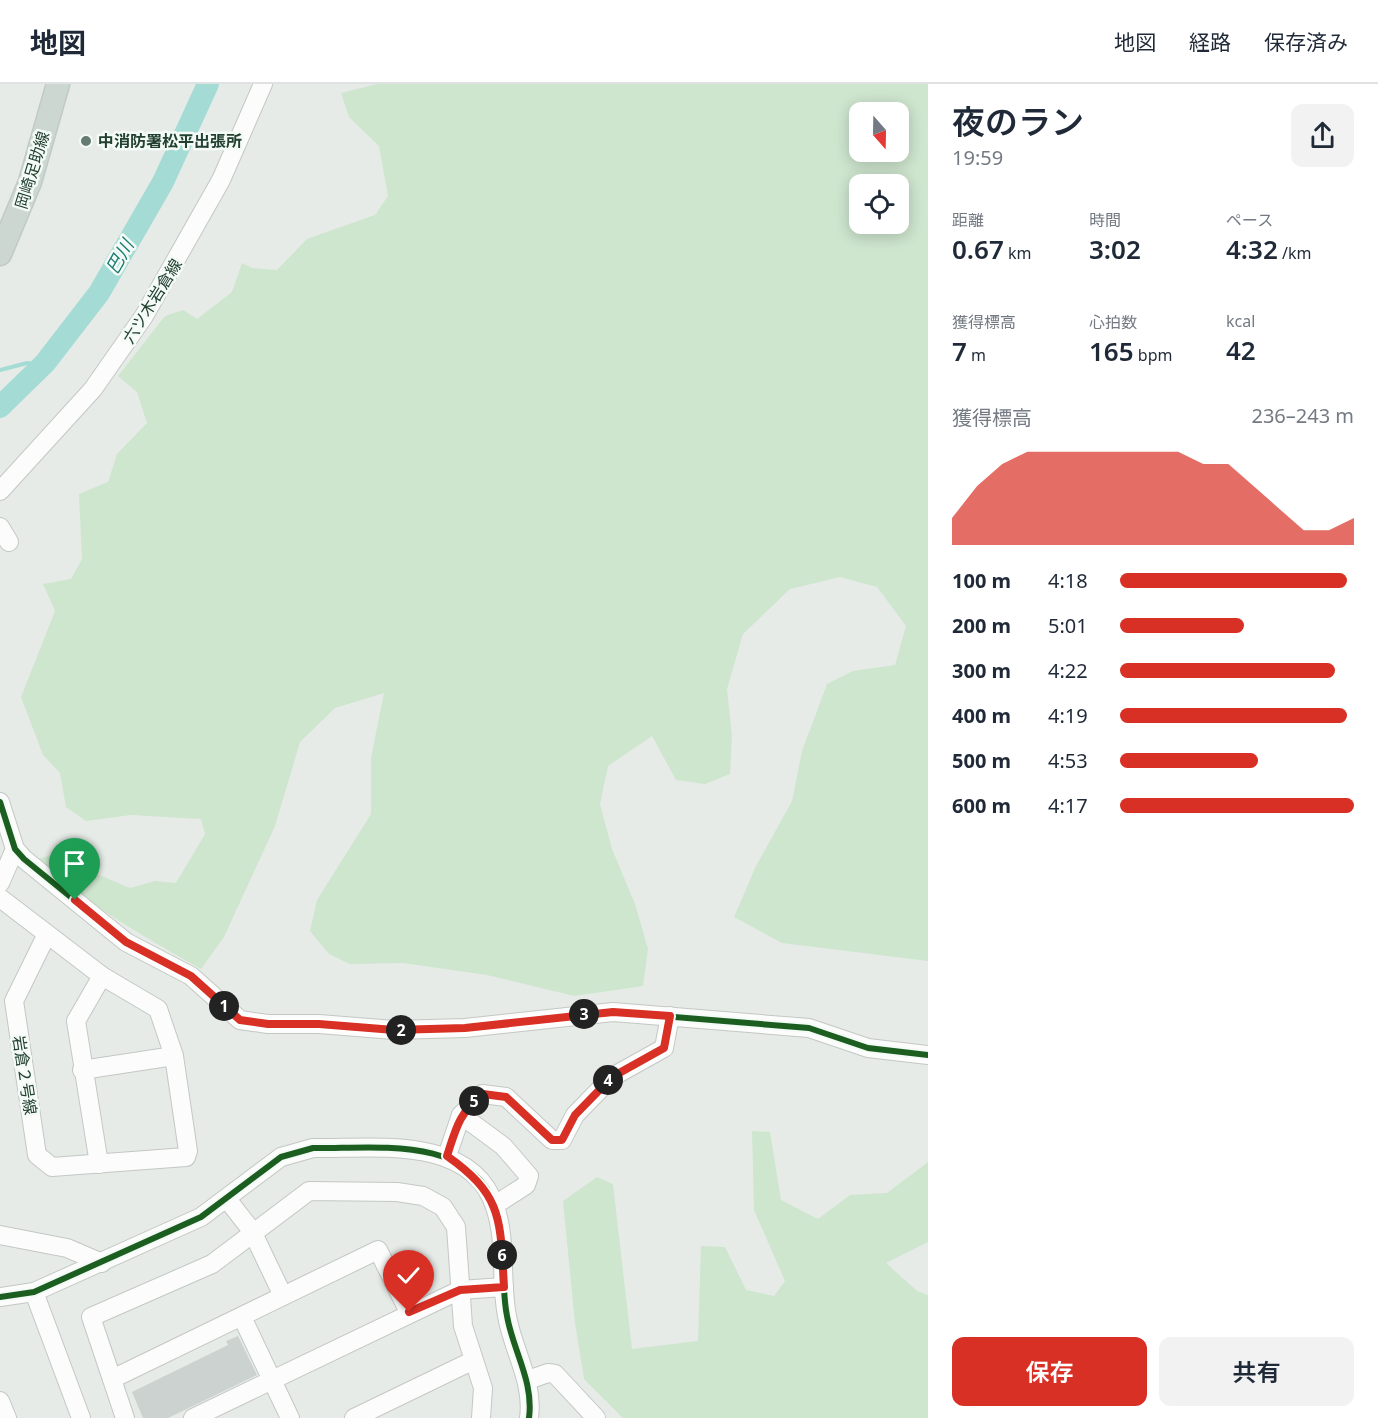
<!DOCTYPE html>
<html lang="ja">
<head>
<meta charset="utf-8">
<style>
  :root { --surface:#fff; --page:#f2f2f3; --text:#1f2937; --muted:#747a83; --line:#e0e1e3; --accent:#d93025 }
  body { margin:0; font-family:"Noto Sans","Noto Sans JP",sans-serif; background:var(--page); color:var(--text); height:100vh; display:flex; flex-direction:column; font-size:22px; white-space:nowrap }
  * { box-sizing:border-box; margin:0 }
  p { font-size:20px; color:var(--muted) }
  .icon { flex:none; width:33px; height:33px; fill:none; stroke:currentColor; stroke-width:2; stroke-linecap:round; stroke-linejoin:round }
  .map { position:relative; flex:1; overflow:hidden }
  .side { display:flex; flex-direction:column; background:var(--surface); width:450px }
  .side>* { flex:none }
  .needle { width:39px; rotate:160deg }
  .tools { position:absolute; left:849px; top:18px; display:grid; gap:12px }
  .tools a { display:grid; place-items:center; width:60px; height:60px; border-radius:12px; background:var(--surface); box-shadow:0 3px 15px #0003; font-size:30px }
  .pin { position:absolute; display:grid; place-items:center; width:51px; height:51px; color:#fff; margin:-62px -26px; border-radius:50% 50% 50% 0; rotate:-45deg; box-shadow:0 0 6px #0007 }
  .pin .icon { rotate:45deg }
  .km { position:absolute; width:30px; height:30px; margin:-15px; border-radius:50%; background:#222; color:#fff; font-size:16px; line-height:30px; text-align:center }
  .round { display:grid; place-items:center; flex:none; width:63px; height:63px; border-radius:12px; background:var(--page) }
  .overview { display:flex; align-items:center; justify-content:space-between; height:102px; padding:0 24px }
  h1 { font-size:33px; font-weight:600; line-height:45px }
  .metrics { display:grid; grid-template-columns:repeat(3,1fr); gap:9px; height:102px; padding:6px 24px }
  .metrics div { display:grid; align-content:center }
  .metrics b { font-size:26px; font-weight:600 }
  .metrics small { font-size:16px; font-weight:400 }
  .metrics p { font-size:16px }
  .chart { height:168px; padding:12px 24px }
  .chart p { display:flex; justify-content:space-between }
  .chart svg { width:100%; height:108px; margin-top:6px; fill:var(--accent); opacity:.7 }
  .button { display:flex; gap:12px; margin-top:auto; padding:12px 24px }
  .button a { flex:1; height:69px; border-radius:12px; background:var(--accent); color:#fff; font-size:24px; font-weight:600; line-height:69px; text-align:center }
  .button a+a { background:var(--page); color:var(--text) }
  ul { padding:0 24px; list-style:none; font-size:20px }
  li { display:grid; grid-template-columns:96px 72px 1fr; align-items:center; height:45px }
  li i { height:15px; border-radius:8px; background:var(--accent) }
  header { display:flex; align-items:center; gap:36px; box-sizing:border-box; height:84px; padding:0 30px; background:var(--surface); border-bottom:2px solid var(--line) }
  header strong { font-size:28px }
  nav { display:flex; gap:33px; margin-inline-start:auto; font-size:21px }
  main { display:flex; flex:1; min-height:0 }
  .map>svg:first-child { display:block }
  .green { fill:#cee5ce; fill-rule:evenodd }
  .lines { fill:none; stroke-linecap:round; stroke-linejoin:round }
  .stream { stroke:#a4dcd5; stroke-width:4 }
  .river { stroke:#a4dcd5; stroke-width:22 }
  .building { fill:#ccd2cf }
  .minor-casing { stroke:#c3c8c4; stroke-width:20 }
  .major-casing { stroke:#c1cac5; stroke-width:25 }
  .minor { stroke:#fbfcfb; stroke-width:18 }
  .major { stroke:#cdd7d2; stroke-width:22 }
  .cycleway-casing { stroke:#f4faf5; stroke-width:10 }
  .cycleway { stroke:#1b5e20; stroke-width:6 }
  .route-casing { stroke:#fff; stroke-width:12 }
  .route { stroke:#d93025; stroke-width:8 }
  .poi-dot { fill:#667c70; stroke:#f4faf5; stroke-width:2 }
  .labels { text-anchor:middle; stroke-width:5; stroke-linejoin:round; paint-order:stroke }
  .poi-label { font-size:16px; font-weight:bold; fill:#214030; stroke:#f4faf5; text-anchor:start }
  .street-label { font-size:16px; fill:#214030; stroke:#f4faf5 }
  .water-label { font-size:18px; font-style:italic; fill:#177b71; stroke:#f4faf5 }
</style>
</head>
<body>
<header>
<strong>地図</strong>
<nav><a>地図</a><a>経路</a><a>保存済み</a></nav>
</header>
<main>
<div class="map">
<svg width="928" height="1334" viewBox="0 0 928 1334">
  <rect width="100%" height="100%" fill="#e6ebe7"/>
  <g class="green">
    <path d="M377,0H928V877L782,859L734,833L756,782L792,717L802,667L827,600L853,587L895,581L906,542L877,503L840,493L790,505L743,550L727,605L732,652L730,690L705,700L676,696L652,652L608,682L600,720L612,765L635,820L648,865L643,902L574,912L487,891L403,879L350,880L329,870L310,847L317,816L371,730V674L384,609L335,624L300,658L275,742L224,853L201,885C145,853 84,819 37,775L52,771L130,804L155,797L176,799L205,750L201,735L131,731L86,737L66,723L60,689L43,671L21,613L55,527L43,500L71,495L82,475L79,410L108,398L117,370L147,339L137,308L118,292L165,232L183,226L197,235L232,208L242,179L252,184L277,186L307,155L375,131L388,112L379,62L349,33L341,9ZM860,28H898V68H860ZM860,100H898V140H860Z"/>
    <polygon points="752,1047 770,1048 781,1116 818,1135 850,1111 887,1109 928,1078 928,1158 886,1179 917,1207 928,1211 928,1334 623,1334 584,1295 575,1239 563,1117 597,1093 613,1100 632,1265 698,1257 701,1162 725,1163 746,1206 774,1212 785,1197 754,1126"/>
  </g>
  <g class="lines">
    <polyline class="stream" points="0,286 27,279 48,281"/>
    <polyline class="river" points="0,323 45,279 99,209 163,98 208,0"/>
  </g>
  <polygon class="building" points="238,1252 257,1291 168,1334 143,1334 132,1308 228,1261 226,1257"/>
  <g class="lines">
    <defs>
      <g id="minor">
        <polyline points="0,407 93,305 144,232 221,96 263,0"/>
        <polyline points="0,443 9,458"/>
        <polyline points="0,718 15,765 24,775 126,858 191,892 240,936 268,940 319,940 394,946 465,944 613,928 809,944 868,964 928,971"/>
        <polyline points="0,799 15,765"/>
        <polyline points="0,814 102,892 158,925 174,972 188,1067 186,1073 52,1083 37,1071 14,917 46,852"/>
        <polyline points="82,986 174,972"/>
        <polyline points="461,1031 503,1062 529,1092 526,1101 495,1121"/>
        <polyline points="447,1072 461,1031 482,1010 506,1013 552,1056 562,1056 575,1031 612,993 664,964 670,932"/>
        <polyline points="99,1080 76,937 102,892"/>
        <polyline points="227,1115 252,1147 283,1212"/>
        <polyline points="0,1151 67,1164 102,1179"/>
        <polyline points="34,1208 81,1334"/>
        <path d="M0,1213L34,1208L201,1133L281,1073L313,1064C372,1065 472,1050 495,1123C507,1158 500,1196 507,1232C513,1267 534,1297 529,1334"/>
        <polyline points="242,1233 290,1334"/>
        <polyline points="112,1295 378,1166 409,1228"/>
        <polyline points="528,1296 548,1289 555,1290 596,1334"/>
        <polyline points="0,1317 7,1334"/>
        <polyline points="125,1334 91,1233 212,1180 309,1107 397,1108 423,1112 443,1123 456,1143 463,1242 483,1304 481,1334"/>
        <polyline points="193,1334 460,1206 504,1203"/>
        <polyline points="354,1334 472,1277"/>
      </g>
      <polyline id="major" points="0,170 30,98 58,0"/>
    </defs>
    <use href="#minor" class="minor-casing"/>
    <use href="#major" class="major-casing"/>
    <use href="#minor" class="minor"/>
    <use href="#major" class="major"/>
    <defs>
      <g id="cycleway">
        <polyline points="0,718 15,765 24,775 126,858 191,892 240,936 268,940 319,940 394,946 465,944 613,928 809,944 868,964 928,971"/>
        <path d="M0,1213L34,1208L201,1133L281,1073L313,1064C372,1065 472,1050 495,1123C507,1158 500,1196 507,1232C513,1267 534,1297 529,1334"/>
      </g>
    </defs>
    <use href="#cycleway" class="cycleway-casing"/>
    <use href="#cycleway" class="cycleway"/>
  </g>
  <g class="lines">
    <defs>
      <path id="route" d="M75,816L126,858L191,892L240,936L268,940H319L394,946L465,944L613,928L670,932L664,964L612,993L575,1031L562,1056H552L506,1013L483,1010C459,1029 456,1044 447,1072C504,1112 500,1137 504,1203L460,1206L409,1228"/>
    </defs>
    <use href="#route" class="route-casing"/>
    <use href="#route" class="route"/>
  </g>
  <circle class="poi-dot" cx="86" cy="57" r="6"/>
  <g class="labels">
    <g class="poi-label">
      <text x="98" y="63">中消防署松平出張所</text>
    </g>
    <g class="street-label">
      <text transform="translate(32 86) rotate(-73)" y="6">岡崎足助線</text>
      <text transform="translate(152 217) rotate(-58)" y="6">六ツ木岩倉線</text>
      <text transform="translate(25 991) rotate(81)" y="6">岩倉２号線</text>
    </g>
    <g class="water-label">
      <text transform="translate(120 173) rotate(-60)" y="6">巴川</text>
    </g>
  </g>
</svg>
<div class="tools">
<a><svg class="needle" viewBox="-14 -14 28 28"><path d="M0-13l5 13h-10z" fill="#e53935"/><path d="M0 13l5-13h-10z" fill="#747a83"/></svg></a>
<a><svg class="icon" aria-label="locate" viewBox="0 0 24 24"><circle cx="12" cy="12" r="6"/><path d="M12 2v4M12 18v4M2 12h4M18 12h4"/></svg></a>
</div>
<div class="pin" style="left:75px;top:816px;background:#1e9e55"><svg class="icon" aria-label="arrive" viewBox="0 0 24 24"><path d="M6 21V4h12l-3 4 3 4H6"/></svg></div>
<div class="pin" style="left:409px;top:1228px;background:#d93025"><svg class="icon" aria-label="check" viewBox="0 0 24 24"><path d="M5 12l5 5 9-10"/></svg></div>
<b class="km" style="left:224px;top:922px">1</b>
<b class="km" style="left:401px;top:946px">2</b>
<b class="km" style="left:584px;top:930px">3</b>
<b class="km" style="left:608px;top:996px">4</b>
<b class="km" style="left:474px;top:1017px">5</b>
<b class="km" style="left:502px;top:1171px">6</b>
</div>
<section class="side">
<div class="overview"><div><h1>夜のラン</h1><p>19:59</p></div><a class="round"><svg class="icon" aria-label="share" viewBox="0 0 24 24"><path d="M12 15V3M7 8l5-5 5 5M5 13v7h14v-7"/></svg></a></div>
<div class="metrics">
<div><p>距離</p><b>0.67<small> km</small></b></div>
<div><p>時間</p><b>3:02</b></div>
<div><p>ペース</p><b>4:32<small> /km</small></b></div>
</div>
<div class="metrics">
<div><p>獲得標高</p><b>7<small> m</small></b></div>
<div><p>心拍数</p><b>165<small> bpm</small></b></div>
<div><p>kcal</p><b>42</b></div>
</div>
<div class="chart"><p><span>獲得標高</span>236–243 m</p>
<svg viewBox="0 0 160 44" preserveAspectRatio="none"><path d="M0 44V33L10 20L20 11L30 6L40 6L50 6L60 6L70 6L80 6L90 6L100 11L110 11L120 20L130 29L140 38L150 38L160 33V44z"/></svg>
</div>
<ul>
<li><b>100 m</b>4:18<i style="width:97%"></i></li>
<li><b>200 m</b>5:01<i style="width:53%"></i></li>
<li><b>300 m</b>4:22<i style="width:92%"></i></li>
<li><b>400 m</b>4:19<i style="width:97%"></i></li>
<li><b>500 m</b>4:53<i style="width:59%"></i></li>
<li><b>600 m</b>4:17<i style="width:100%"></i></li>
</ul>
<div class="button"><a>保存</a><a>共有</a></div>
</section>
</main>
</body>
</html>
